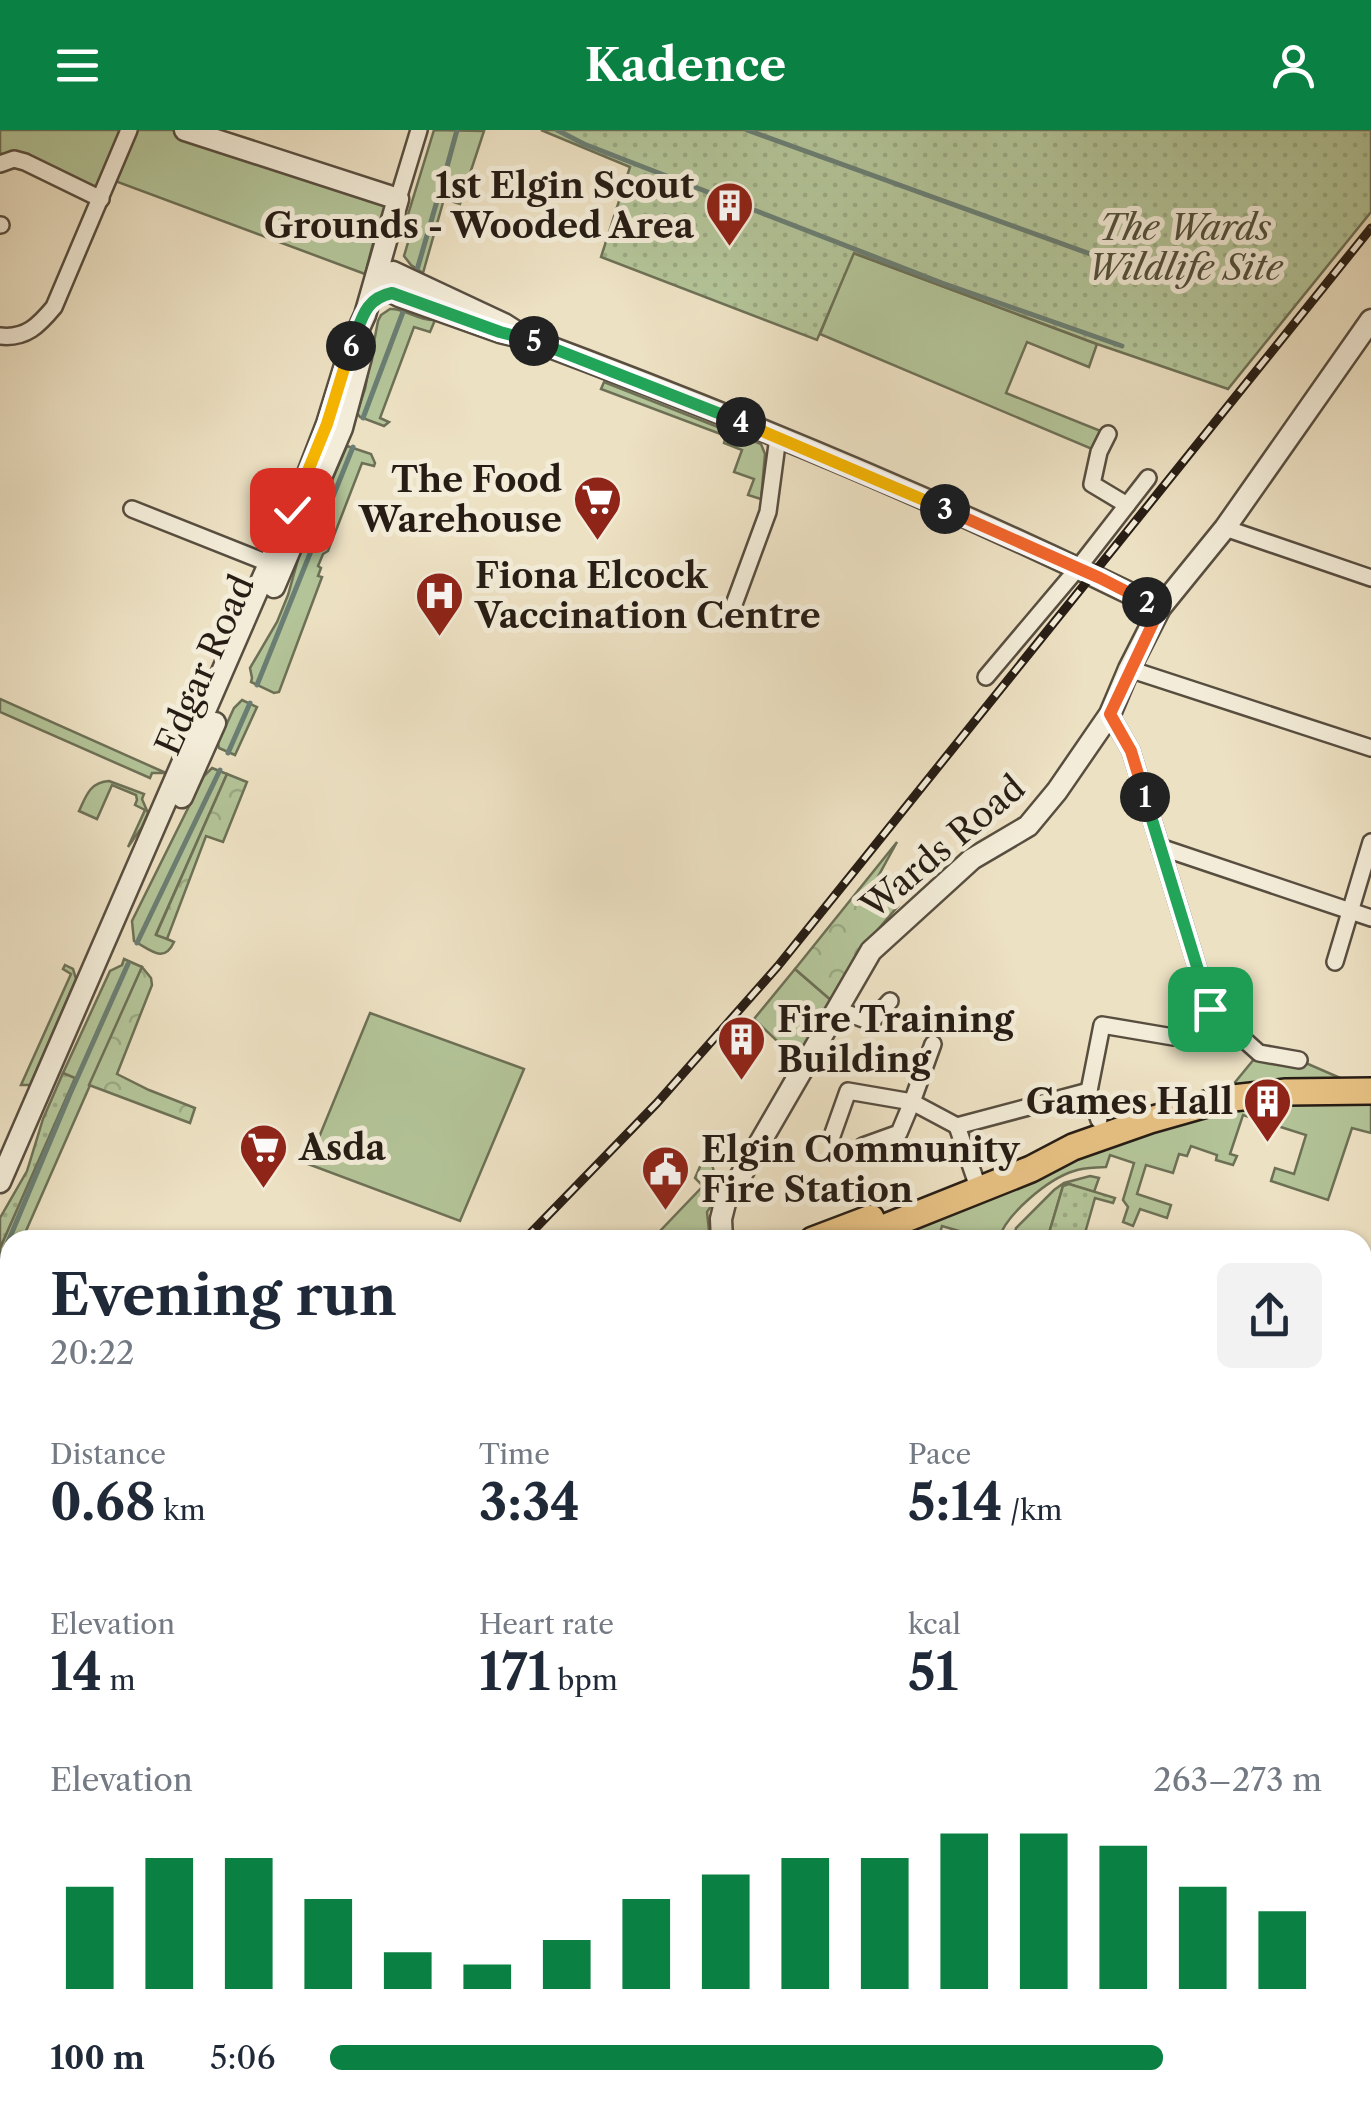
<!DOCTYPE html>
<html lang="en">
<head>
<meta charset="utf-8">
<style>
  :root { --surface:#fff; --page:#f2f2f3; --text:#1f2937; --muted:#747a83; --accent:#0b8043 }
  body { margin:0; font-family:"Libre Caslon Text",serif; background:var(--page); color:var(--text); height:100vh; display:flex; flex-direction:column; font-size:38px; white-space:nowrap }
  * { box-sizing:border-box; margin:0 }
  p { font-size:32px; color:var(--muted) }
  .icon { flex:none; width:55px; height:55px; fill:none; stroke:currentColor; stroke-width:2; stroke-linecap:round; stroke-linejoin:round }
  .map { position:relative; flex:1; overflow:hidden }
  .sheet { position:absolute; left:0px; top:1100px; width:1372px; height:888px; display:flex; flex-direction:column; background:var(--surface); border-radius:30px 30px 0 0; box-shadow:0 2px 8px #0004 }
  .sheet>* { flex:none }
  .pin { position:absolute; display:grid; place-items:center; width:85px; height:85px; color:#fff; margin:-42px; border-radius:20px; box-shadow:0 5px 15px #0006 }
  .km { position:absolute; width:50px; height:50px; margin:-25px; border-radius:50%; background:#222; color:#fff; font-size:28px; line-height:50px; text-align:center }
  .round { display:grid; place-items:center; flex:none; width:105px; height:105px; border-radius:15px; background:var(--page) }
  .headline { display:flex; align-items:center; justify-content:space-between; height:170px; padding:0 50px }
  h1 { font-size:55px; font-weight:700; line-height:75px }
  .figures { display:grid; grid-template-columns:repeat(3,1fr); gap:15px; height:170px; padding:10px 50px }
  .figures div { display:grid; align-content:center }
  .figures b { font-size:50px; font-weight:700 }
  .figures small { font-size:28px; font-weight:400 }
  .figures p { font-size:28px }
  .chart { height:280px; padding:20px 50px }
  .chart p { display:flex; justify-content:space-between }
  .chart svg { width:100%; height:180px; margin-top:10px; stroke:var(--accent); stroke-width:6 }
  ul { padding:0 50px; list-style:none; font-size:32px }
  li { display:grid; grid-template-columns:160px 120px 1fr; align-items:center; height:75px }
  li i { height:25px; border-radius:12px; background:var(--accent) }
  header { display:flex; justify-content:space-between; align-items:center; height:130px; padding:0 50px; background:var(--accent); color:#fff; font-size:45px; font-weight:700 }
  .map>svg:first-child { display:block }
  .grass { fill:#b3c498; stroke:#6d7056; stroke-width:2.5 }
  .forest { fill:url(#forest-crowns); stroke:#6d7056; stroke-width:2.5 }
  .park { fill:url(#park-dots); stroke:#6d7056; stroke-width:2.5 }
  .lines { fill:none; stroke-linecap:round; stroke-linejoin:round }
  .stream { stroke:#6b7e73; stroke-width:5 }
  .minor-casing { stroke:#584e40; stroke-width:20 }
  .tertiary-casing { stroke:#584e40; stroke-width:25 }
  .primary-casing { stroke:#271d15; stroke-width:30 }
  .minor { stroke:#f3ecd8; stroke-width:15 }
  .tertiary { stroke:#f3ecd8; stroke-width:20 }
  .primary { stroke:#e6c082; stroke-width:25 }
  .rail-casing { stroke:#271d15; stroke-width:9 }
  .rail { stroke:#f3ecd8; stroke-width:5; stroke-dasharray:15; stroke-linecap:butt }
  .split-1-casing { stroke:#fff; stroke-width:20 }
  .split-2-casing { stroke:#fff; stroke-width:20 }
  .split-3-casing { stroke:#fff; stroke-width:20 }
  .split-4-casing { stroke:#fff; stroke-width:20 }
  .split-5-casing { stroke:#fff; stroke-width:20 }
  .split-6-casing { stroke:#fff; stroke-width:20 }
  .split-7-casing { stroke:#fff; stroke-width:20 }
  .split-1 { stroke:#22a559; stroke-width:12 }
  .split-2 { stroke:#f0652b; stroke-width:12 }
  .split-3 { stroke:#f0652b; stroke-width:12 }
  .split-4 { stroke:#f5b400; stroke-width:12 }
  .split-5 { stroke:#22a559; stroke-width:12 }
  .split-6 { stroke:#22a559; stroke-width:12 }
  .split-7 { stroke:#f5b400; stroke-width:12 }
  .labels { text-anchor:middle; stroke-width:10; stroke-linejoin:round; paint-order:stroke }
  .poi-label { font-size:35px; font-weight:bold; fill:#271d15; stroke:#f3ecd8; text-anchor:start }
  .park-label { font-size:35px; font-style:italic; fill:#514f3c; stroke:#f3ecd8 }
  .street-label { font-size:35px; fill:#271d15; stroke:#f3ecd8 }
</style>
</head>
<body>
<header><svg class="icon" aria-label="menu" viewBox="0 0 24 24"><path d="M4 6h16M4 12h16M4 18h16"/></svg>Kadence<svg class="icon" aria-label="person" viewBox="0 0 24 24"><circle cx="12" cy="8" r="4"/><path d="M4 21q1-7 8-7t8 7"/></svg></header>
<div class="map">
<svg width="1371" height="1986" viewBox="0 0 1371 1986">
  <defs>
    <pattern id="forest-crowns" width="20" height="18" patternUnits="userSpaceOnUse" patternTransform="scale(2.5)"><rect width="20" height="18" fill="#b3c498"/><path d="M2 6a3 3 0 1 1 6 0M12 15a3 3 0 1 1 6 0" fill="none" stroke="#9aa882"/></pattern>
    <pattern id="park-dots" width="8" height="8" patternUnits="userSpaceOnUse" patternTransform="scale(2.5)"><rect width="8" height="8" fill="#b3c498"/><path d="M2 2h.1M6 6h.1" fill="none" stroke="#9aa882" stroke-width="1.8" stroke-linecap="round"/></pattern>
  </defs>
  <rect width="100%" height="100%" fill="#ede1c3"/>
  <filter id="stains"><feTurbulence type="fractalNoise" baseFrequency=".002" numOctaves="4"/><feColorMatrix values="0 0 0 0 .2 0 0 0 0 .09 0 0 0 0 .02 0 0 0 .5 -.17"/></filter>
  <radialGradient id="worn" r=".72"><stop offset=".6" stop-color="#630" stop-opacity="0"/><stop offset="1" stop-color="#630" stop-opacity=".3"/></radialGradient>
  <g class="grass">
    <polygon points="0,0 185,0 398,69 375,106 365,144 110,49 101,69 0,23"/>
    <polygon points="434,0 484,1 460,74 444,69 423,143 411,135 404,126 409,109 403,101"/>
    <polygon points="853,123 1097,214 1089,237 1027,212 1006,263 1108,304 1099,322 820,204"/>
    <path d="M390,179C405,178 418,191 435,190L430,202L414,197L380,288L389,292L384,296L360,287L357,283L365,259L378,191L381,185Z"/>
    <polygon points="604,252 761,314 765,324 761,369 748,365 754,349 734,342 742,320 724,313 726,306 601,259"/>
    <polygon points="347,316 371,324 375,333 374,336 362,333 328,421 323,424 318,436 321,438 318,446 322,447 279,562 274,563 251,552 252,548 250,538 277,492 288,465 299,426"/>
    <polygon points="0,569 166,643 152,643 150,648 0,582"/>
    <polygon points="242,570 257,577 235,625 219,618 218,613 234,578"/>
    <path d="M212,638L227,644L156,804L174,812C164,834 151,820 134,811L132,791L204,646Z"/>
    <path d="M109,651L144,664L142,669L148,683L142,697L128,717L145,680L135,675L137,670L136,665L112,655L97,689L79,681C86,666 90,652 109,651Z"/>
    <polygon points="124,829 142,837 22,1110 10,1110 10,1138 0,1161 0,1118 74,949 63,943 110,841 122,835"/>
    <polygon points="65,835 73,839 76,849 30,955 21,955 71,844 63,839"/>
    <polygon points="795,839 832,871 797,930 754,889"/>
    <polygon points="370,883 524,939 460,1091 308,1034"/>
    <polygon points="1259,923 1299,930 1370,961 1223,967"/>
    <path d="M1290,970H1371V1003L1352,998L1328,1070L1271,1051L1275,1038L1294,1044L1306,1005L1243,985L1230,1024L1237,1026L1233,1035L1216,1030L1217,1025L1191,1016L1187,1026L1179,1024L1173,1043L1146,1035L1137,1064L1171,1075L1167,1088L1140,1079L1133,1096L1123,1092L1128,1077L1123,1070L1134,1033L1110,1025L1106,1037C1095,1038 1084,1037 1074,1041C1048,1049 1006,1084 998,1110H990L942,1096L938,1110H900L901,1100L1106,1016L1222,980Z"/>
    <polygon points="707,1029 711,1031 720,1063 707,1082 710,1110 670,1110 661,1100 703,1056 695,1048 702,1032"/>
    <polygon points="1090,1046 1099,1048 1094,1062 1069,1054 1063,1056 1047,1110 1030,1110 1030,1108 1015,1103 1016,1098 1054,1060 1064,1053"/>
  </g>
  <g class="forest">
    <polygon points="227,644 247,652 223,712 206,706 167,809 156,805"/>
    <polygon points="897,712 874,754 898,776 869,810 832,871 795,839"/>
    <polygon points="142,837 151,848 152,855 117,944 149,960 195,978 190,993 89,955"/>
    <polygon points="0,1791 10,1791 10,1876 0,1972"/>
  </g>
  <g class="park">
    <polygon points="541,0 1371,0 1371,82 1228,259 1097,214 854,123 817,210 601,127 630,37"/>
    <polygon points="63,943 75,948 0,1118 0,1088 27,1041 43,989"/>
    <polygon points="1069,1054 1115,1068 1113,1073 1095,1068 1083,1110 1047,1110 1063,1056"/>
    <polygon points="176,1978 395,1978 395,1986 172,1986"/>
    <rect x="533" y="1978" width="280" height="8"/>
  </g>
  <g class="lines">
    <g class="stream">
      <polyline points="557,0 584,14 942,153 1122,216"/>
      <polyline points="747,0 1143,143"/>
      <polyline points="442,55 457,0"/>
      <polyline points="417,140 439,64"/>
      <polyline points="363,288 403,182"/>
      <polyline points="257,555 353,317"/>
      <polyline points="228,623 250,573"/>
      <polyline points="137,813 220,640"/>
      <polyline points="0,1131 70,964 128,834"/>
    </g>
    <defs>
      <g id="minor">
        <polyline points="0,34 14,29 25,32 101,69"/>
        <polyline points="398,69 419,0"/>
        <polyline points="0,95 1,95"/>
        <path d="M0,206C26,209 39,195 54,177L129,0"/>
        <polyline points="1108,304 1099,322 1092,354 1127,375"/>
        <polyline points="132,379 278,437"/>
        <polyline points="1225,398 1371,448"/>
        <polyline points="733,477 768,382 778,307"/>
        <polyline points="1129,539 1371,618"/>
        <polyline points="986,547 1078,438 1148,348"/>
        <polyline points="1110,584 1131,621 1210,879 1259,923 1299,930"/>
        <polyline points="1160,717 1371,788"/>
        <polyline points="1335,832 1371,712"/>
        <polyline points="836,879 871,892 890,871"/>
        <polyline points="1099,990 1089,961 1102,895 1173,907"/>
        <polyline points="832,1006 848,961 912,972 957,996"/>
        <polyline points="863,1016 899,1003 912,972 933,914"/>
        <polyline points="979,1060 957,996 1089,961"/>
        <polyline points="1362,1377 1371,1378"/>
        <polyline points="0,1400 10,1402"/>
        <polyline points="1362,1432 1371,1435"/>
        <polyline points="0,1508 10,1509"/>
        <polyline points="1362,1586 1371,1589"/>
        <polyline points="1362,1714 1371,1716"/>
        <polyline points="1362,1775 1371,1746"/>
        <polyline points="962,1986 965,1978"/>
      </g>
      <g id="tertiary">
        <path d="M526,208L504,194L393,142L377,146L382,156L399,166L500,202L526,208C741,288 954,377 1160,478"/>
        <polyline points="274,457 342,298 361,227"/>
        <polyline points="182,667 215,593"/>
        <polyline points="0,1052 305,351 327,294 351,216 365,185 398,69 185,0"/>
        <polyline points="722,1110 721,1089 725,1073 871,821 972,729 1028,696 1057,661 1110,584 1129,539 1160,478 1225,398 1371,190"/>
        <polyline points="1362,1884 1371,1887"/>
        <polyline points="155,1986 159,1978"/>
      </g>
      <g id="primary">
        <polyline points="813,1110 871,1088"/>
        <polyline points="853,1110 1031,1039 1073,1017 1150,990 1224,969 1286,962 1371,961"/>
        <polyline points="0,1539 10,1541"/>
      </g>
    </defs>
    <use href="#minor" class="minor-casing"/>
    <use href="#tertiary" class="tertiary-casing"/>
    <use href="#primary" class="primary-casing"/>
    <use href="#minor" class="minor"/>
    <use href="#tertiary" class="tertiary"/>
    <use href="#primary" class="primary"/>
    <defs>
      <g id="rail">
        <polyline points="524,1110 657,973 778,836 1371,98"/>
        <polyline points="0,1649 10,1639"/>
        <polyline points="7,1986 10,1930"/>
      </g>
    </defs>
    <use href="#rail" class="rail-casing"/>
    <use href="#rail" class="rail"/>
  </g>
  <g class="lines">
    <defs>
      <polyline id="split-1" points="1145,667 1210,879"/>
      <polyline id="split-2" points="1145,667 1131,621 1110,584 1160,478 1147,472"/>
      <polyline id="split-3" points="945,379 1100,448 1147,472"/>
      <polyline id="split-4" points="741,292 945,379"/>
      <polyline id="split-5" points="534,211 741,292"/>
      <path id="split-6" d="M351,216C362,191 363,169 392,163L500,202L534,211"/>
      <polyline id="split-7" points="292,380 327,294 351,216"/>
    </defs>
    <use href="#split-1" class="split-1-casing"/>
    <use href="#split-2" class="split-2-casing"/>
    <use href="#split-3" class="split-3-casing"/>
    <use href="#split-4" class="split-4-casing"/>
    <use href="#split-5" class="split-5-casing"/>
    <use href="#split-6" class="split-6-casing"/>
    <use href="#split-7" class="split-7-casing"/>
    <use href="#split-1" class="split-1"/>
    <use href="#split-2" class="split-2"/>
    <use href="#split-3" class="split-3"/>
    <use href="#split-4" class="split-4"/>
    <use href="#split-5" class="split-5"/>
    <use href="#split-6" class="split-6"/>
    <use href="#split-7" class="split-7"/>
  </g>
  <defs>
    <symbol id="building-pin" viewBox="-11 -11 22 30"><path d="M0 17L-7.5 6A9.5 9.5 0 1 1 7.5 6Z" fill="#8f2418" stroke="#f3ecd8"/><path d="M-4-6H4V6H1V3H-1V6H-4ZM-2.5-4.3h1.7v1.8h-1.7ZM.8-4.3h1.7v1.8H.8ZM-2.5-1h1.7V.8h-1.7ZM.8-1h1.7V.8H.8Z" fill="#fff"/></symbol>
    <symbol id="supermarket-pin" viewBox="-11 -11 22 30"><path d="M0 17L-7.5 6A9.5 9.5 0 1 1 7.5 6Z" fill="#8f2418" stroke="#f3ecd8"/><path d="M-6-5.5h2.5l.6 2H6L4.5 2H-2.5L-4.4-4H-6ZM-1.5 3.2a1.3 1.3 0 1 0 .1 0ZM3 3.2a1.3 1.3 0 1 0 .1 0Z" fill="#fff"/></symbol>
    <symbol id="hospital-pin" viewBox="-11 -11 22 30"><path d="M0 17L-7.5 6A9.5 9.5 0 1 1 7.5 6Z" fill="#8f2418" stroke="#f3ecd8"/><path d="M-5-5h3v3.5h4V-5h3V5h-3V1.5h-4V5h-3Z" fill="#fff"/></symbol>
    <symbol id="civic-pin" viewBox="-11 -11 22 30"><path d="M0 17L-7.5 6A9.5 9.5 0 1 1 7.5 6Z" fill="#8f2418" stroke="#f3ecd8"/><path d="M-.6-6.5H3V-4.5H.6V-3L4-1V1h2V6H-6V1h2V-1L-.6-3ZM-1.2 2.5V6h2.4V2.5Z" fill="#fff"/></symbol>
  </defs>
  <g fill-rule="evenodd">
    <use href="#building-pin" x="702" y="48" width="55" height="75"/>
    <use href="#supermarket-pin" x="570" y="342" width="55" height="75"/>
    <use href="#hospital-pin" x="412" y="438" width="55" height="75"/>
    <use href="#building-pin" x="714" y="882" width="55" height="75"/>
    <use href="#building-pin" x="1240" y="944" width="55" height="75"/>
    <use href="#supermarket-pin" x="236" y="990" width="55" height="75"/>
    <use href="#civic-pin" x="638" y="1012" width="55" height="75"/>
  </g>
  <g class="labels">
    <g class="poi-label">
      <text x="694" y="68" text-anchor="end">1st Elgin Scout<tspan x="694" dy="40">Grounds - Wooded Area</tspan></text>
      <text x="562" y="362" text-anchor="end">The Food<tspan x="562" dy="40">Warehouse</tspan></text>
      <text x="475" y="458">Fiona Elcock<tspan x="475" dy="40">Vaccination Centre</tspan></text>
      <text x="777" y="902">Fire Training<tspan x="777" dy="40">Building</tspan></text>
      <text x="1233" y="984" text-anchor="end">Games Hall</text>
      <text x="299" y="1030">Asda</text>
      <text x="701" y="1032">Elgin Community<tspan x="701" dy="40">Fire Station</tspan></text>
    </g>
    <g class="park-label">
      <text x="1185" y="110">The Wards<tspan x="1185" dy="40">Wildlife Site</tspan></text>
    </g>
    <g class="street-label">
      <text transform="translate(205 535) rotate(-66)" y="12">Edgar Road</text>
      <text transform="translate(943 717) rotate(-40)" y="12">Wards Road</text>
    </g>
  </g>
  <rect width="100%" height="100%" filter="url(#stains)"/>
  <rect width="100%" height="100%" fill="url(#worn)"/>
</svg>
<div class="pin" style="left:1210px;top:879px;background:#1e9e55"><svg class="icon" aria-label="arrive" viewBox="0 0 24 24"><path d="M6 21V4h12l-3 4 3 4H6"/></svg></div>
<div class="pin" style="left:292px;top:380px;background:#d93025"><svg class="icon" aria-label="check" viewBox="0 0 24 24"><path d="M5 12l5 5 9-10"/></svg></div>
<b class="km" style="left:1145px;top:667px">1</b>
<b class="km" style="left:1147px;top:472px">2</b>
<b class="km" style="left:945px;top:379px">3</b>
<b class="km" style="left:741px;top:292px">4</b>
<b class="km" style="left:534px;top:211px">5</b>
<b class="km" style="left:351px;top:216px">6</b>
<section class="sheet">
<div class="headline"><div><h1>Evening run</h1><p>20:22</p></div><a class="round"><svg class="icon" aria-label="share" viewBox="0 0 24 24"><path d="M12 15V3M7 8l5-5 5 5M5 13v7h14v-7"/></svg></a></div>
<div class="figures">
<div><p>Distance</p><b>0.68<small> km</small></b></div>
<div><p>Time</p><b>3:34</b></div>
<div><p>Pace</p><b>5:14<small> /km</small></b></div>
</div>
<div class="figures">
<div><p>Elevation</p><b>14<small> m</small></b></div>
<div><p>Heart rate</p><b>171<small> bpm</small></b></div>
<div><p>kcal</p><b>51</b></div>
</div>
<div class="chart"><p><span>Elevation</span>263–273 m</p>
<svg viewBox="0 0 160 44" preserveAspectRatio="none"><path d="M5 44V19M15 44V12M25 44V12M35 44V22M45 44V35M55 44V38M65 44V32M75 44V22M85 44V16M95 44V12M105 44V12M115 44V6M125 44V6M135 44V9M145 44V19M155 44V25"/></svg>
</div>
<ul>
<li><b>100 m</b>5:06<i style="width:84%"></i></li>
</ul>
</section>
</div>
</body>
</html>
